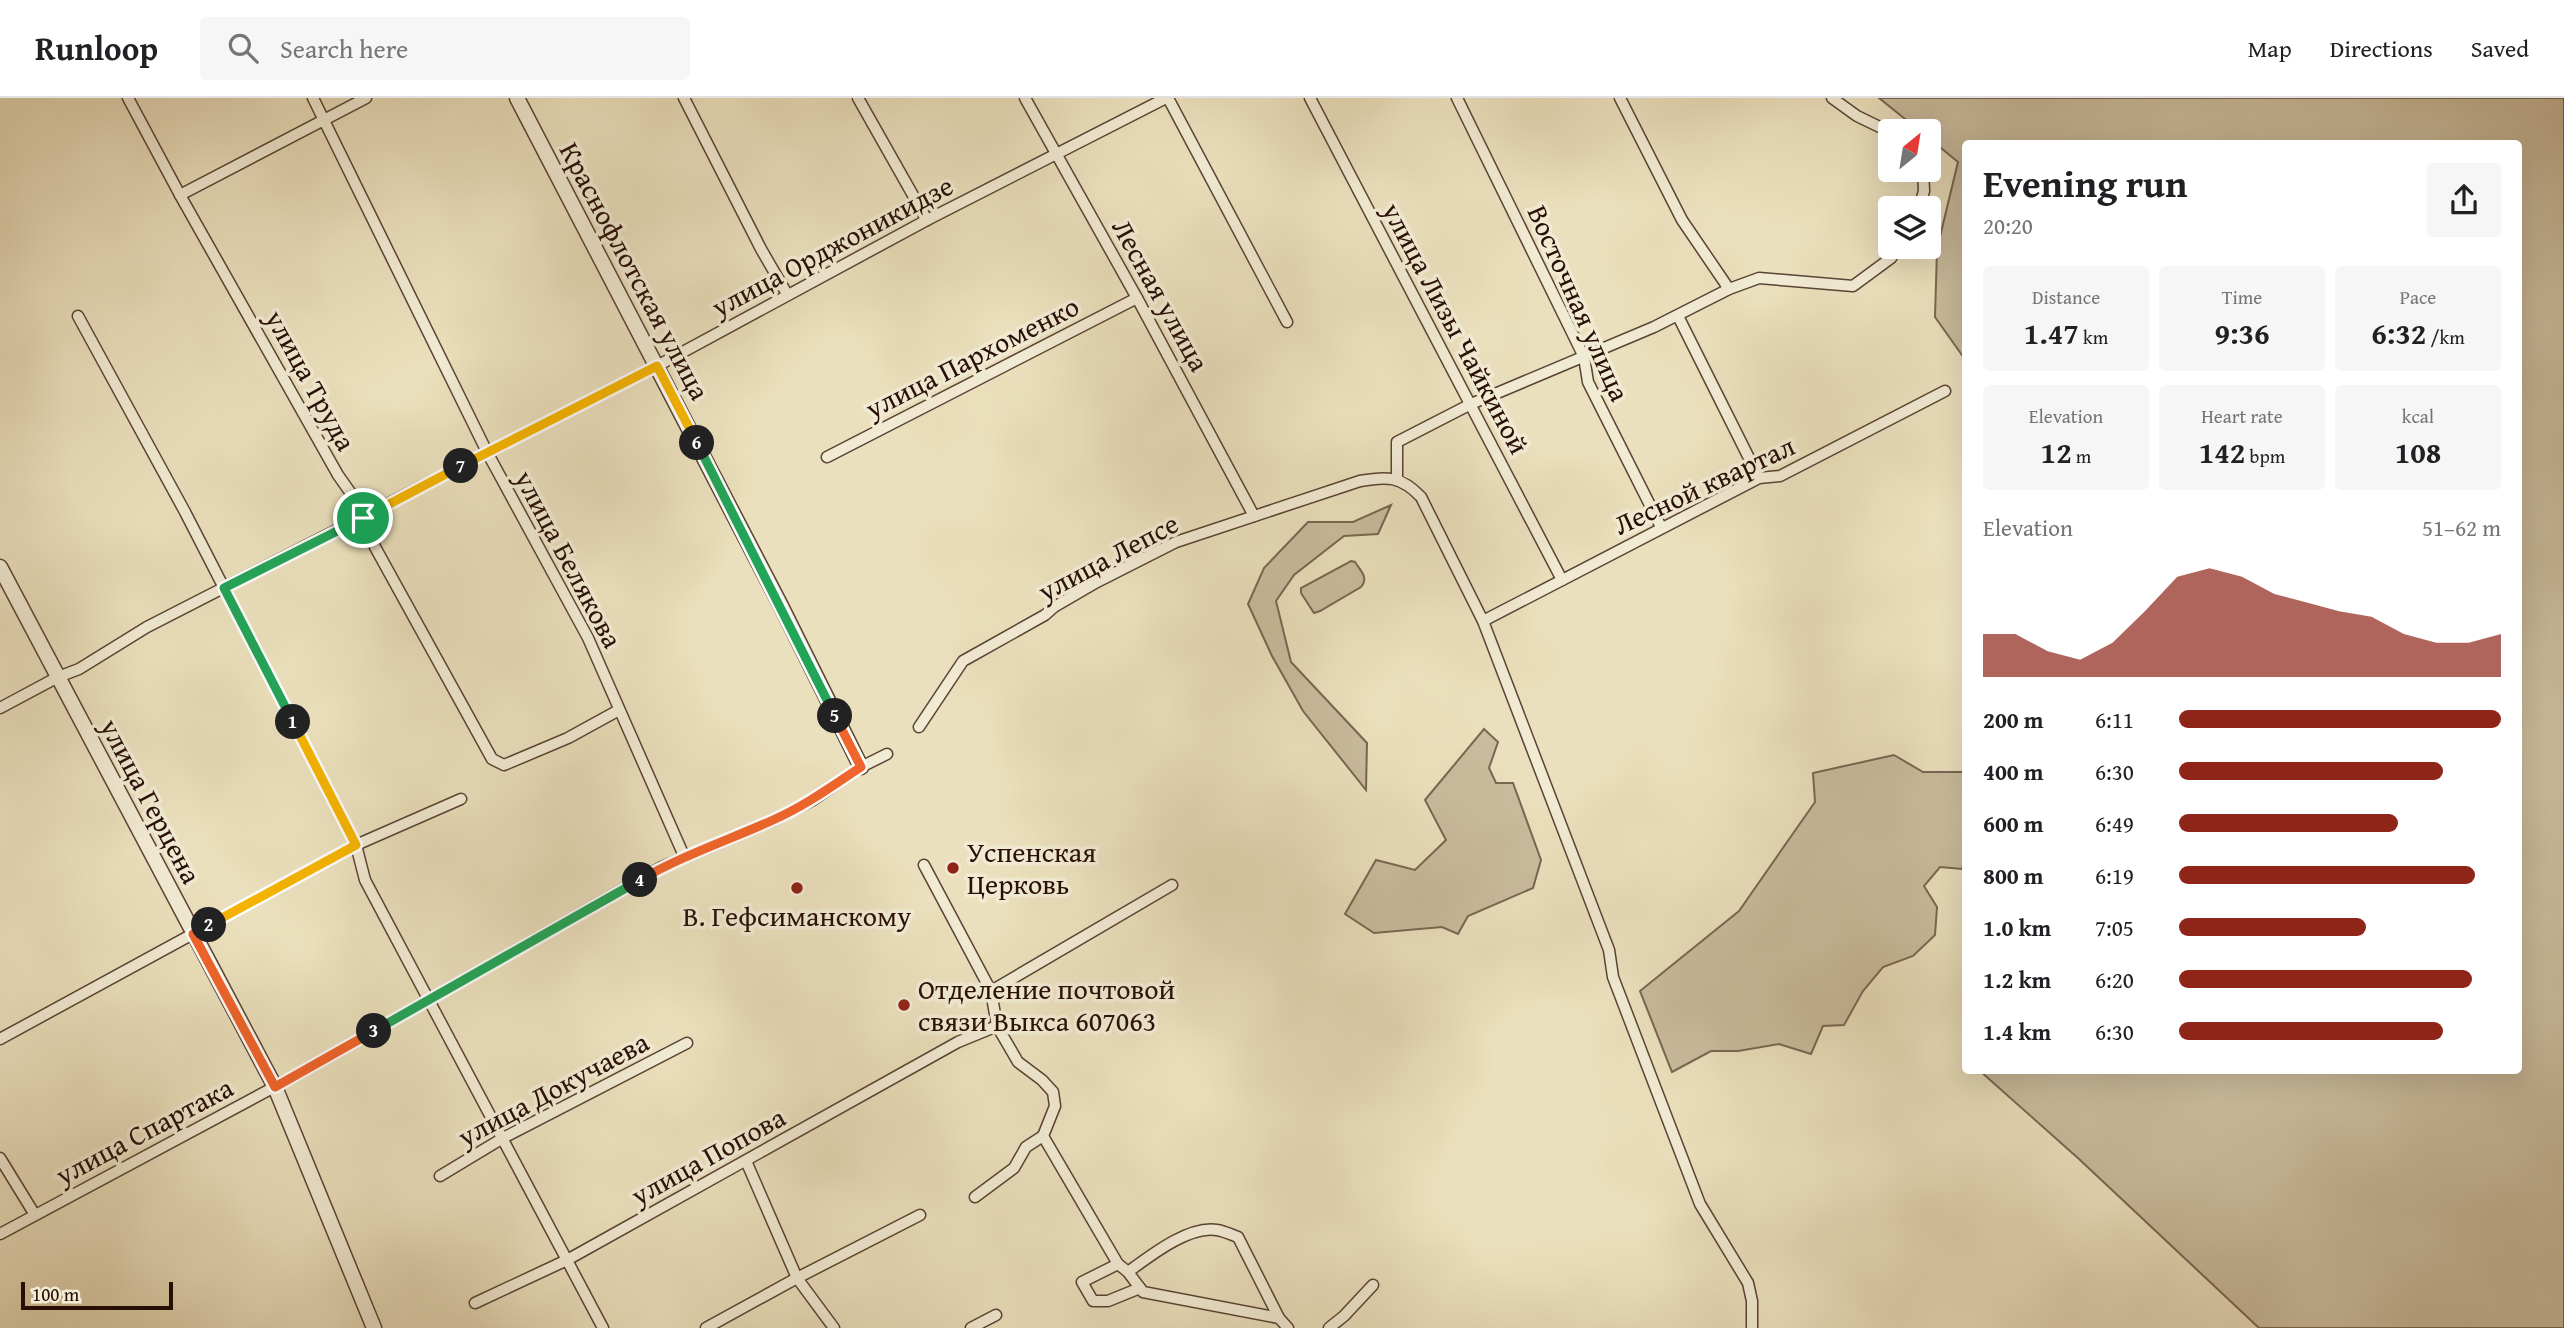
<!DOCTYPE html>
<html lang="en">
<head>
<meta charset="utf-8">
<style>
  :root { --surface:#fff; --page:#f6f6f6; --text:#202124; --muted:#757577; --line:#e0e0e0; --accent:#8f2418 }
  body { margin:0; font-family:"Gentium Book Plus",serif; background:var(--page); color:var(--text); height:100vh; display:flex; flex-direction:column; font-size:26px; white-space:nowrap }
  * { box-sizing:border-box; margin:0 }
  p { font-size:23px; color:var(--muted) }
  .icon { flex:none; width:38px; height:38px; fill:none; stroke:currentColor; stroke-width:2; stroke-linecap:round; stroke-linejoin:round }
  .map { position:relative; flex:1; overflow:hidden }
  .panel { position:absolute; left:1962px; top:42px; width:560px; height:934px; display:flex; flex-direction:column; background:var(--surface); border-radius:7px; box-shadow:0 7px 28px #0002 }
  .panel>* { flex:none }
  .needle { width:46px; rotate:30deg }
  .tools { position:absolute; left:1878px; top:21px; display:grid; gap:14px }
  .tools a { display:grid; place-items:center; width:63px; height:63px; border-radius:7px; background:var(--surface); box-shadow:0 7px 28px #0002; font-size:35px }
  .scale { position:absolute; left:21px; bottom:18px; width:152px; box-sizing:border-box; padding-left:7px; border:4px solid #280f06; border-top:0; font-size:19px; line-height:24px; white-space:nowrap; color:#280f06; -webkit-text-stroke:5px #f2ebd4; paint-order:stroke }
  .pin { position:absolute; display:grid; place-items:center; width:60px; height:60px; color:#fff; margin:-30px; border:4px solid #fff; border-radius:50%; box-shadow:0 2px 7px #0007 }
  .km { position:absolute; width:35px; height:35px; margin:-18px; border-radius:50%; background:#222; color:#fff; font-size:19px; line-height:35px; text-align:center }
  .round { display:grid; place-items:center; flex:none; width:74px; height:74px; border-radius:7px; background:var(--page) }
  .overview { display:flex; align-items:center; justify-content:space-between; height:119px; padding:0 21px }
  h1 { font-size:38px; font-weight:600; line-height:52px }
  .figures { display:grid; grid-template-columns:repeat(3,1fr); gap:10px; height:119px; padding:7px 21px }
  .figures div { display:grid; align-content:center; border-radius:7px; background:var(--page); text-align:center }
  .figures b { font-size:30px; font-weight:600 }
  .figures small { font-size:19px; font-weight:400 }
  .figures p { font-size:19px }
  .chart { height:196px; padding:14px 21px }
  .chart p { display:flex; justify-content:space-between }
  .chart svg { width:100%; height:126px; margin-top:7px; fill:var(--accent); opacity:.7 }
  ul { padding:0 21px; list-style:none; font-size:23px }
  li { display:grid; grid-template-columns:112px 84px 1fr; align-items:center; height:52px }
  li i { height:18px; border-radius:9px; background:var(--accent) }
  header { display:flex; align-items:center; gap:42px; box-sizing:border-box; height:98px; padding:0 35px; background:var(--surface); border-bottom:2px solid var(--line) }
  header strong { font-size:33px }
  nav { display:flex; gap:38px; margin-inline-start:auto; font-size:24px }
  .search { width:490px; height:63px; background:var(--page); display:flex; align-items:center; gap:18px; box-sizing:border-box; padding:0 24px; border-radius:7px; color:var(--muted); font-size:26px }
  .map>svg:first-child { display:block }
  .green { fill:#cabc9e; stroke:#796652; stroke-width:2 }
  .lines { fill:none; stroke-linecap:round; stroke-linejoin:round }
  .minor-casing { stroke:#594334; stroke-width:13 }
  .tertiary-casing { stroke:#594334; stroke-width:17 }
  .minor { stroke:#f2ebd4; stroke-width:10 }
  .tertiary { stroke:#f2ebd4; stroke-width:14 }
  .split-1-casing { stroke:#fff; stroke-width:14 }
  .split-2-casing { stroke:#fff; stroke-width:14 }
  .split-3-casing { stroke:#fff; stroke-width:14 }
  .split-4-casing { stroke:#fff; stroke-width:14 }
  .split-5-casing { stroke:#fff; stroke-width:14 }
  .split-6-casing { stroke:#fff; stroke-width:14 }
  .split-7-casing { stroke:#fff; stroke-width:14 }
  .split-8-casing { stroke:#fff; stroke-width:14 }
  .split-1 { stroke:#22a559; stroke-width:9 }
  .split-2 { stroke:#f5b400; stroke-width:9 }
  .split-3 { stroke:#f0652b; stroke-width:9 }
  .split-4 { stroke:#22a559; stroke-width:9 }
  .split-5 { stroke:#f0652b; stroke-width:9 }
  .split-6 { stroke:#22a559; stroke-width:9 }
  .split-7 { stroke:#f5b400; stroke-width:9 }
  .split-8 { stroke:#f5b400; stroke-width:9 }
  .poi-dot { fill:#8f2418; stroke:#f2ebd4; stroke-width:2.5 }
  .labels { text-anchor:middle; stroke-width:7; stroke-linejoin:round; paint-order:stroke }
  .street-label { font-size:28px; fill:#280f06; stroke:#f2ebd4 }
  .poi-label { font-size:28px; fill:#280f06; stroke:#f2ebd4; text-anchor:start }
</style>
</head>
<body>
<header>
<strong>Runloop</strong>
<div class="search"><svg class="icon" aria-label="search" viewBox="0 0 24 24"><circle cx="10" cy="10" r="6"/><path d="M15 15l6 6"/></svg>Search here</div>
<nav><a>Map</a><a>Directions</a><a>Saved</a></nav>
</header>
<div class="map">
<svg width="2564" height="1230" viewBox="0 0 2564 1230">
  <rect width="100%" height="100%" fill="#ebe0bd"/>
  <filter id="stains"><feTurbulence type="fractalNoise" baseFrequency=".00286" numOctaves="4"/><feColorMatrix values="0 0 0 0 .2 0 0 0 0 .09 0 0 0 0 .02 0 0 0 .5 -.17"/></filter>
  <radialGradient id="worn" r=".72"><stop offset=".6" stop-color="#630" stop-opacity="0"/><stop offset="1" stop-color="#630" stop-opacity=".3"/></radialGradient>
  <g class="green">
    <polygon points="1879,0 2564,0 2564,1230 2259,1230 2079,1061 1980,973 2518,973 2518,46 1965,46 1964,260 1935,219 1937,151 1958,64 1929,40 1928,33 1920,33"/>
    <polygon points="1391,407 1378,436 1344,438 1294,477 1276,503 1291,564 1367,645 1366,692 1303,613 1272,558 1248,506 1264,470 1308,424 1353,424"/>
    <path d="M1351,463L1355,464C1361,473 1369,480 1361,489L1320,513L1314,515L1301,495V490Z"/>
    <polygon points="1484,631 1498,644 1489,670 1496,685 1513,685 1541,762 1533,790 1468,818 1458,836 1442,829 1374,835 1345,816 1376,762 1415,772 1446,742 1425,702"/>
    <polygon points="1894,657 1923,674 1965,674 1965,759 1962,771 1940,769 1924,788 1937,809 1935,837 1913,858 1883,869 1863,893 1844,927 1823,928 1811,956 1779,946 1738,953 1711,953 1672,974 1640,893 1739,813 1815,704 1813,675"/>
  </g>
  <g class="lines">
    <defs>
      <g id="minor">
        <polyline points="128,0 180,97 338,377 357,404 375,449 492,661 504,667 568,640 619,612"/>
        <polyline points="313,0 487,354 588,540 684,758"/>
        <polyline points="684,0 761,151 787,196"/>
        <polyline points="858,0 927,122"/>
        <polyline points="1025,0 1137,200 1254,418"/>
        <polyline points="1168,0 1287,224"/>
        <polyline points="1310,0 1562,482"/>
        <polyline points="1457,0 1584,259 1588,284 1661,429"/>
        <polyline points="1620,0 1682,122 1729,191"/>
        <polyline points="1832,0 1857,18 1890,34"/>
        <polyline points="180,97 366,0"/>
        <polyline points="1919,110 1924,93 1923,72"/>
        <polyline points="78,218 185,414 356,747 365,782 603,1230"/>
        <polyline points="1678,218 1759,380"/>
        <polyline points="827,359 1137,200"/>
        <polyline points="1397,381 1397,344 1471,306 1654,229 1729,191 1759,180 1853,188 1891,160 1898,149"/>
        <polyline points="1483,523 1759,380 1780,378 1945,293"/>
        <polyline points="0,610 58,579 79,571 147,529 657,268 927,122 1166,0"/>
        <path d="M919,629L963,563L1045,517L1054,509L1097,484L1176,444L1360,383C1387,378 1401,378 1421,399L1483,523L1609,852L1613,879L1700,1106L1748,1185L1752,1203V1230"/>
        <polyline points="924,767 991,893 997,928"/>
        <polyline points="991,893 1172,787"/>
        <polyline points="0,941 356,747 461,701"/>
        <polyline points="0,1060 35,1117"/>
        <polyline points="746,1063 797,1180 834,1230"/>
        <polyline points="440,1078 503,1040 687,945"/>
        <polyline points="975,1099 1014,1070 1026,1049 1043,1038"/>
        <polyline points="0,1136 293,979 662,769 774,722 813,702 861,669 887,656"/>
        <polyline points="1118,1166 1082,1184 1093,1203 1108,1203 1140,1190"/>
        <path d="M1128,1174C1150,1158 1189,1127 1217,1132C1224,1133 1232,1137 1238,1139L1279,1220"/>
        <polyline points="475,1205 567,1162 958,944 997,928 1018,964 1042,982 1053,994 1055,1008 1043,1038 1118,1166 1128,1174 1143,1194 1279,1220 1288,1230"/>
        <polyline points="706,1230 797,1180 920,1117"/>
        <polyline points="971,1230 996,1217"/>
        <polyline points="1329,1230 1344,1218 1373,1187"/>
      </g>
      <g id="tertiary">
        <polyline points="517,0 781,508 861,669"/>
        <polyline points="0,469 275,989 374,1230"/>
      </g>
    </defs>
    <use href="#minor" class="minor-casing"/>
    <use href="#tertiary" class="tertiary-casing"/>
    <use href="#minor" class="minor"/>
    <use href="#tertiary" class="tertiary"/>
  </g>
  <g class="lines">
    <defs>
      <polyline id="split-1" points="293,624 224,490 363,420"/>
      <polyline id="split-2" points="209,827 356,747 293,624"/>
      <polyline id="split-3" points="209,827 193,836 275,989 374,933"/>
      <polyline id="split-4" points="374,933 640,782"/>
      <path id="split-5" d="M640,782C683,757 729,742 773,722C805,708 832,688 861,669L835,618"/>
      <polyline id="split-6" points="697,345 835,618"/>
      <polyline id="split-7" points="461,368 657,268 697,345"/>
      <polyline id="split-8" points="363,420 461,368"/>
    </defs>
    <use href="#split-1" class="split-1-casing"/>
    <use href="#split-2" class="split-2-casing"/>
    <use href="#split-3" class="split-3-casing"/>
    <use href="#split-4" class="split-4-casing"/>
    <use href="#split-5" class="split-5-casing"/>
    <use href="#split-6" class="split-6-casing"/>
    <use href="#split-7" class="split-7-casing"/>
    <use href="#split-8" class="split-8-casing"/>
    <use href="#split-1" class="split-1"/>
    <use href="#split-2" class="split-2"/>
    <use href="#split-3" class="split-3"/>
    <use href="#split-4" class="split-4"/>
    <use href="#split-5" class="split-5"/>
    <use href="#split-6" class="split-6"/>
    <use href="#split-7" class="split-7"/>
    <use href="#split-8" class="split-8"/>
  </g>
  <g class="poi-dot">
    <circle cx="953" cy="770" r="7"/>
    <circle cx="797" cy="790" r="7"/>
    <circle cx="904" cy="907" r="7"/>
  </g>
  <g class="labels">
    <g class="street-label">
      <text transform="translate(832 148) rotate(-28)" y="10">улица Орджоникидзе</text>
      <text transform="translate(635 173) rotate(62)" y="10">Краснофлотская улица</text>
      <text transform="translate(1161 197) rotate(61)" y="10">Лесная улица</text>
      <text transform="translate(1579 205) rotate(66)" y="10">Восточная улица</text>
      <text transform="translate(1456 230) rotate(62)" y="10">улица Лизы Чайкиной</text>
      <text transform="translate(972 259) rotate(-27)" y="10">улица Пархоменко</text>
      <text transform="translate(311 282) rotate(61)" y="10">улица Труда</text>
      <text transform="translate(1704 387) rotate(-25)" y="10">Лесной квартал</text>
      <text transform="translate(1108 459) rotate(-28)" y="10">улица Лепсе</text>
      <text transform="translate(569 461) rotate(62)" y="10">улица Белякова</text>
      <text transform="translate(151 703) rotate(62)" y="10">улица Герцена</text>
      <text transform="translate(553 991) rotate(-28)" y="10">улица Докучаева</text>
      <text transform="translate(144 1033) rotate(-28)" y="10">улица Спартака</text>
      <text transform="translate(708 1058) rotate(-29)" y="10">улица Попова</text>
    </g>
    <g class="poi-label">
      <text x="967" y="764">Успенская<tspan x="967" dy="32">Церковь</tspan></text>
      <text x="797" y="828" text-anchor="middle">В. Гефсиманскому</text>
      <text x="918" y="901">Отделение почтовой<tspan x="918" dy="32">связи Выкса 607063</tspan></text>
    </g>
  </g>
  <rect width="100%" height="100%" filter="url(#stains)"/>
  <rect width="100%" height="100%" fill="url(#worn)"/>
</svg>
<div class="tools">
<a><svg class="needle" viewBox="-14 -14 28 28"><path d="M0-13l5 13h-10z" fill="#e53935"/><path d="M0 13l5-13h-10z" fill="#757577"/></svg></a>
<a><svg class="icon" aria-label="layers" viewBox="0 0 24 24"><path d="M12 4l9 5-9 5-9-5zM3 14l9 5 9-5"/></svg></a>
</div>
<div class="scale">100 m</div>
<div class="pin" style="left:363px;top:420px;background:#1e9e55"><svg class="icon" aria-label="arrive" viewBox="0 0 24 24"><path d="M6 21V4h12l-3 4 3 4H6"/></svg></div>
<b class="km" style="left:293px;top:624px">1</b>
<b class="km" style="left:209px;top:827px">2</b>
<b class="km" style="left:374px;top:933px">3</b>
<b class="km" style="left:640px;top:782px">4</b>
<b class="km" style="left:835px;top:618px">5</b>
<b class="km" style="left:697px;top:345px">6</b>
<b class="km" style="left:461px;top:368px">7</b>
<section class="panel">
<div class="overview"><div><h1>Evening run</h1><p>20:20</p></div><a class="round"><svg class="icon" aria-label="share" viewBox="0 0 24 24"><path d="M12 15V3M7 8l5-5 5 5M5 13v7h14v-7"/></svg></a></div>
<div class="figures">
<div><p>Distance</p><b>1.47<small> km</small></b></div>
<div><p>Time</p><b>9:36</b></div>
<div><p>Pace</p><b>6:32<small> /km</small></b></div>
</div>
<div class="figures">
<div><p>Elevation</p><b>12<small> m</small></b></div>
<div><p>Heart rate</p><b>142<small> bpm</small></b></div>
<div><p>kcal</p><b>108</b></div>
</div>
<div class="chart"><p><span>Elevation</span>51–62 m</p>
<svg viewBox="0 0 160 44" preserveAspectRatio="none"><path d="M0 44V29L10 29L20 35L30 38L40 32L50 21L60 9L70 6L80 9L90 15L100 18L110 21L120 23L130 29L140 32L150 32L160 29V44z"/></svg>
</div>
<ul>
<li><b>200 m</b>6:11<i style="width:100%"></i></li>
<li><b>400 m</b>6:30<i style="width:82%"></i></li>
<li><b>600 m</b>6:49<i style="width:68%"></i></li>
<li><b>800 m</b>6:19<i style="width:92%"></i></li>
<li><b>1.0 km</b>7:05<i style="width:58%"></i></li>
<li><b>1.2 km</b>6:20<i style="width:91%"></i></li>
<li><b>1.4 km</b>6:30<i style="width:82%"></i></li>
</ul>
</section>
</div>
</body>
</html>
